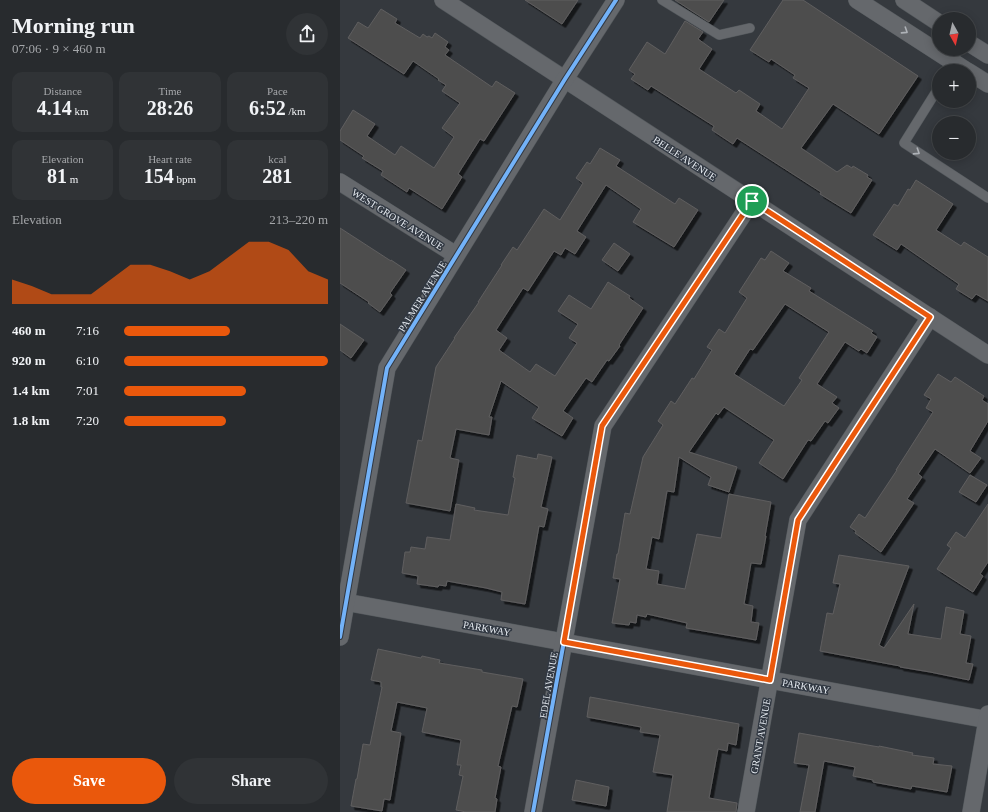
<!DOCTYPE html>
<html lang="en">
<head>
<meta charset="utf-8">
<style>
  :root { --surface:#282b2e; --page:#303336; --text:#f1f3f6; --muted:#a5a7aa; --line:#44474a; --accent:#ea580c }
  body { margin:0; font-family:"Times New Roman",serif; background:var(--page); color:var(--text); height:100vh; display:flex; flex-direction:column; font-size:15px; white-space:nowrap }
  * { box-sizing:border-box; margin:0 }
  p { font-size:13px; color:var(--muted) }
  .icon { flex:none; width:22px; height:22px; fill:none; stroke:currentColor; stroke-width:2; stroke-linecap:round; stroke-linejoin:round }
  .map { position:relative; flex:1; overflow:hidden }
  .details { display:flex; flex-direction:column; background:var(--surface); width:340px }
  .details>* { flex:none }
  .needle { width:26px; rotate:172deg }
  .fabs { position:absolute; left:592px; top:12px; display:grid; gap:8px }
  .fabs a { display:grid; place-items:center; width:44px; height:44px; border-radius:50%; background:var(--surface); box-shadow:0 2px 10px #0003,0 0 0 1px var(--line); font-size:20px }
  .pin { position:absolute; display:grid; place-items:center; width:34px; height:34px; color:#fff; margin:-17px; border:2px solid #fff; border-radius:50%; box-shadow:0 1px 4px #0007 }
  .round { display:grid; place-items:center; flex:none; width:42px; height:42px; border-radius:21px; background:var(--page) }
  .headline { display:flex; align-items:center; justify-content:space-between; height:68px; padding:0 12px }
  h1 { font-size:22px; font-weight:700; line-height:30px }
  .metrics { display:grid; grid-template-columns:repeat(3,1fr); gap:6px; height:68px; padding:4px 12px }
  .metrics div { display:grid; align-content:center; border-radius:10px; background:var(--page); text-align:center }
  .metrics b { font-size:20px; font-weight:700 }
  .metrics small { font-size:11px; font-weight:400 }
  .metrics p { font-size:11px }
  .chart { height:112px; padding:8px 12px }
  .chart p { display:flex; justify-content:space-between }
  .chart svg { width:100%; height:72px; margin-top:4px; fill:var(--accent); opacity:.7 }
  .action { display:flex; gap:8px; margin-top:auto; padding:8px 12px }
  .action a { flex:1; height:46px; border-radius:24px; background:var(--accent); color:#fff; font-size:16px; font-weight:700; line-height:46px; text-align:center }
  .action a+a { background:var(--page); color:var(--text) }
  ul { padding:0 12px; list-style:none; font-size:13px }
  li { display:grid; grid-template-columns:64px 48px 1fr; align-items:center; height:30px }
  li i { height:10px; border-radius:5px; background:var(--accent) }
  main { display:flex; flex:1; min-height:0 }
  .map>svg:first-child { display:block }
  .building { fill:#4e4e4e; stroke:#5f5e5f; fill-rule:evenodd; filter:url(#shadow) }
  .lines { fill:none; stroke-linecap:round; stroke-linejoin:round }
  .service-casing { stroke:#52575b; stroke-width:10 }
  .minor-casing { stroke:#52575b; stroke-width:18 }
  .service { stroke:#65686c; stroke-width:9 }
  .minor { stroke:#65686c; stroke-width:17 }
  .cycleway-casing { stroke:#313842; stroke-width:6 }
  .cycleway { stroke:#73b2f8; stroke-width:4 }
  .oneway { stroke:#aeb2b7 }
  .route-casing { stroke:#fff; stroke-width:8 }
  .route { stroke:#ea580c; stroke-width:5 }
  .labels { text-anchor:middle; stroke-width:3; stroke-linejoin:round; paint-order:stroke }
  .street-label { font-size:10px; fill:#e9eef4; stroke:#313842 }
</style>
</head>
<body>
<main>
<section class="details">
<div class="headline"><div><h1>Morning run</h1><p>07:06 · 9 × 460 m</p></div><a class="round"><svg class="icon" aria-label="share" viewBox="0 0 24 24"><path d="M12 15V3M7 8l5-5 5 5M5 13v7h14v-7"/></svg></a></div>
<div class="metrics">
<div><p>Distance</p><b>4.14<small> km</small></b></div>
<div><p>Time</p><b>28:26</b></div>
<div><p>Pace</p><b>6:52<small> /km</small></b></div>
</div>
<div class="metrics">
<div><p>Elevation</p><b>81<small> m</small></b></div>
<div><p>Heart rate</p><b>154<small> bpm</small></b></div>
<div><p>kcal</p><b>281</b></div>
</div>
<div class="chart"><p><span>Elevation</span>213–220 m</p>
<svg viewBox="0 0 160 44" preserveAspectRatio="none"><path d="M0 44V29L10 33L20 38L30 38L40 38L50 29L60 20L70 20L80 24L90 29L100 24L110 15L120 6L130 6L140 11L150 24L160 29V44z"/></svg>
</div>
<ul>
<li><b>460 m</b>7:16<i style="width:52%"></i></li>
<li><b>920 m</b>6:10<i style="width:100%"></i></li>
<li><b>1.4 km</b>7:01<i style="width:60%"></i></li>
<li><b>1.8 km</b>7:20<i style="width:50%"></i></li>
</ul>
<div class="action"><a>Save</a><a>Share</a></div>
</section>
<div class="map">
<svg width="648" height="812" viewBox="0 0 648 812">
  <defs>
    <filter id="shadow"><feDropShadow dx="3.5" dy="3.5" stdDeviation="0" flood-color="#0009"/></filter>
  </defs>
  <rect width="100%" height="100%" fill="#35393e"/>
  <g class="building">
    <polygon points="185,0 238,0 222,24"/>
    <polygon points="335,0 384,0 369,22"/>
    <polygon points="443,0 463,0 578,76 539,134 493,104 461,148 497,172 507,165 512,168 513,166 528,175 527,177 532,180 511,213 480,194 481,192 397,138 393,144 372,130 374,126 311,86 308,90 291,79 295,74 289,70 307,42 325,54 345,21 363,32 358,39 372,49 359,69 396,93 399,90 420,104 416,111 442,129 469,88 453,78 455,75 431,59 429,62 410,50"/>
    <polygon points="41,9 57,19 55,23 80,38 83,34 87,37 89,36 92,38 95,33 108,42 105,47 109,50 105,55 152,87 156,81 175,93 144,141 140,139 118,174 122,177 102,209 69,188 67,192 41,175 43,171 22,158 24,156 0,140 0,131 13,110 35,124 27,136 55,155 61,146 94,168 114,137 102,128 120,103 102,91 106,85 98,80 99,79 73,61 64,74 8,38 18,22 28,28"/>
    <polygon points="260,148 280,160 276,166 335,204 339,198 358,210 334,247 293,222 301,209 266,185 237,231 246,237 235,254 225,248 221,255 214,251 188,291 183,288 156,330 167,338 159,350 190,372 196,364 215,376 237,343 229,338 238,324 218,311 229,295 251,309 268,282 290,296 289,298 303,308 279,345 280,346 269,361 267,360 252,382 246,378 223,411 233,418 222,436 192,418 199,407 161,381 149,417 152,417 149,435 116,429 110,458 119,460 110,511 66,503 78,440 82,441 96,367 115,338 114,338 139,302 138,302 162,265 161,265 173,247 177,250 204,209 220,220 243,183 236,178 247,162 250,164"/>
    <polygon points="576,180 613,204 596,230 621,246 624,242 648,257 648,301 636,294 632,299 616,289 619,284 561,244 557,250 533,235 554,204 558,206 568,189 570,190"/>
    <polygon points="0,228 51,261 51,260 66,270 50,293 52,295 40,312 28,303 29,302 0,283"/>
    <polygon points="274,243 290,254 278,271 262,260"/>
    <path d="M431,251L449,263L443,271L471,288L469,291L533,331L531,333L537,337L527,353L521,349L519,351L505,342L477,384L497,397L492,403L499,408L488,423L485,421L471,441L468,440L443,479L419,463L434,440L384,407L378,415L376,413L349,452L397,467L389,492L368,485L371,477L339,457L334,492L327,491L319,539L312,537L306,569L319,571L317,584L345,589L357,534L381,538L389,494L431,502L425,536H426L421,564L411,563L404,604L413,606L411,622L419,623L416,640L346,628L347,623L307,614L306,617L297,615L296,623L290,622L289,625L272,623L280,579L273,578L277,554H278L285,513L290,514L303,457L323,425L318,421L331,401L335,404L352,378L354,379L372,350L367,347L379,329L385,333L407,298L399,292L421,258L425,260ZM445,304L489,332L459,378L462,380L444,406L394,374L410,349L413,350Z"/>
    <polygon points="0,324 24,340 11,358 0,350"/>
    <polygon points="598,374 611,382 615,377 644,396 642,400 648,404 648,421 630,451 641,458 630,473 595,449 578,474 582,477 567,499 574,503 541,552 515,533 516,531 510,527 519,514 525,518 557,470 556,470 593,412 586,408 591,399 584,395"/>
    <polygon points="198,454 212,457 201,507 208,509 204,527 199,526 185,604 161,600 162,592 146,588 107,581 106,586 99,585 98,587 77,584 78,576 62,573 65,552 70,552 71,547 85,549 87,537 110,540 116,504 135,508 134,510 168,515 175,478 173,477 177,455 197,459"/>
    <polygon points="630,475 647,485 636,502 619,492"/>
    <polygon points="648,504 648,562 640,574 643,576 633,592 597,569 611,548 607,545 616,532 625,538"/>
    <polygon points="499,555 569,566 539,645 544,648 574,604 568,634 601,639 606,607 624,611 620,634 631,636 626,663 633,664 629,680 590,672 560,667 560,666 480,651 487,613 493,614 500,584 493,583"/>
    <polygon points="38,649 81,658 82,656 100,660 99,663 142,670 142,672 183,679 177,707 172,706 158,766 161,767 155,798 157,799 155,812 126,812 116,810 123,776 119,775 121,765 117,765 121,740 82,732 87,708 57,702 51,731 61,733 50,800 44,799 42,811 11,806 16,779 17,779 23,744 30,745 42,687 41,687 41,682 31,680"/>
    <polygon points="250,697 399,724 396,745 388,743 387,751 378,749 369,798 397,803 396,812 327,812 333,775 313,772 320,735 300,732 301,727 247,717"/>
    <polygon points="459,733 539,747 539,746 573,753 572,755 594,758 593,764 612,766 607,792 572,786 571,789 533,782 533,780 513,776 515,767 484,761 475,812 460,812 469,765 454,763"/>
    <polygon points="236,780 269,787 266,806 232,800"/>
  </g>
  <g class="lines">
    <defs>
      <g id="service">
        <polyline points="322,0 379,35 410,28"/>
        <polyline points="599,87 564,143 648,198"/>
      </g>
      <g id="minor">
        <polyline points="103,0 648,355"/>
        <polyline points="517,0 627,71"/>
        <polyline points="564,0 599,23"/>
        <polyline points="629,43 648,55"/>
        <polyline points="629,72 648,84"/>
        <polyline points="0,182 116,255"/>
        <polyline points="0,601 648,720"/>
        <polyline points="0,637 47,368 225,79 276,0"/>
        <polyline points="193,812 263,426 412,201"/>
        <polyline points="406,812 458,520 590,317"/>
        <polyline points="631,812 648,714"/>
      </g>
    </defs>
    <use href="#service" class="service-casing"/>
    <use href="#minor" class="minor-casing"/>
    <use href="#service" class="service"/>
    <use href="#minor" class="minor"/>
    <defs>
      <g id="cycleway">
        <polyline points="0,637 47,368 225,79 276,0"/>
        <polyline points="193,812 263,426 412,201"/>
      </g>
    </defs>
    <use href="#cycleway" class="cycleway-casing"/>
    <use href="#cycleway" class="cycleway"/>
  </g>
  <defs><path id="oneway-chevron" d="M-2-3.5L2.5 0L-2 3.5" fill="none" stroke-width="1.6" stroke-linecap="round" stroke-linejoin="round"/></defs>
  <g class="oneway">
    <use href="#oneway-chevron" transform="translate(565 31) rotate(33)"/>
    <use href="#oneway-chevron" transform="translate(577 152) rotate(33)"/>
  </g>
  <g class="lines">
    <defs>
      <polygon id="route" points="412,201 590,317 458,520 430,680 224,642 262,426"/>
    </defs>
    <use href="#route" class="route-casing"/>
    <use href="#route" class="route"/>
  </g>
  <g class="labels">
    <g class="street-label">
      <text transform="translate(345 158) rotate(33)" y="4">BELLE AVENUE</text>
      <text transform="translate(58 219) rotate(32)" y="4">WEST GROVE AVENUE</text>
      <text transform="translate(82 296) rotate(-58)" y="4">PALMER AVENUE</text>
      <text transform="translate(147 628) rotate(10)" y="4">PARKWAY</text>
      <text transform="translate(208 685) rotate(-80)" y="4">EDEL AVENUE</text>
      <text transform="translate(466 686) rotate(10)" y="4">PARKWAY</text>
      <text transform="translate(420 736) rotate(-80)" y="4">GRANT AVENUE</text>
    </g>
  </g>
</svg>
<div class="fabs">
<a><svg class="needle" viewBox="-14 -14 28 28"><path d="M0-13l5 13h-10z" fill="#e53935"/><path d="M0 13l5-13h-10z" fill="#a5a7aa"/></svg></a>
<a>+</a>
<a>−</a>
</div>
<div class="pin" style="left:412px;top:201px;background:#1e9e55"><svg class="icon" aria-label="arrive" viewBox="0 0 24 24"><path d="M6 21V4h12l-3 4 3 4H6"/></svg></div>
</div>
</main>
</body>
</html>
